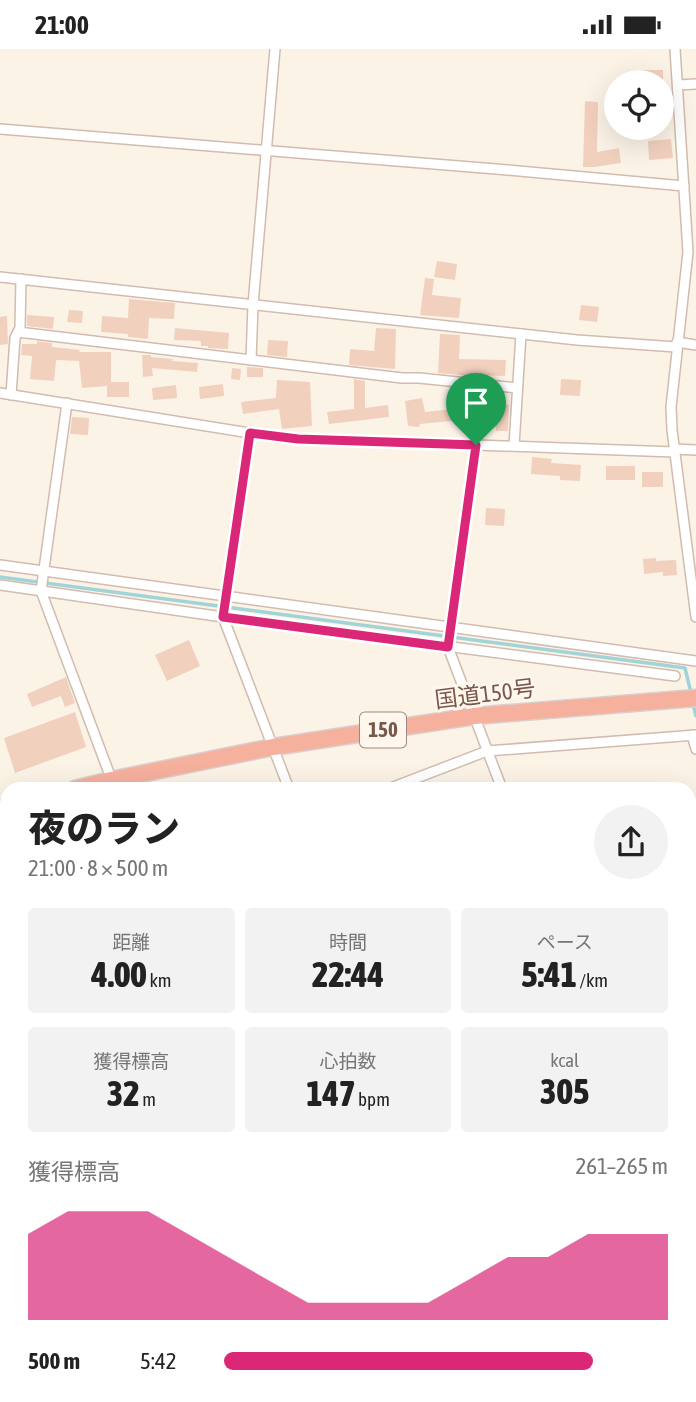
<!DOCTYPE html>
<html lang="ja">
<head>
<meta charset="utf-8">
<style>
  :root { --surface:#fff; --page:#f2f2f2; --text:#222; --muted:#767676; --accent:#db2777 }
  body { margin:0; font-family:"Asap Condensed","Noto Sans JP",sans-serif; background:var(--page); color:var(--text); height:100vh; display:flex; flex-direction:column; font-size:26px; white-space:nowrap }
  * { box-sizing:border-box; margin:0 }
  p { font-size:23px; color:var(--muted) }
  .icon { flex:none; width:38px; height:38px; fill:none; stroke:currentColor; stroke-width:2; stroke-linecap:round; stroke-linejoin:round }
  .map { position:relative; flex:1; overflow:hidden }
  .panel { position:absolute; left:0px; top:733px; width:696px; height:621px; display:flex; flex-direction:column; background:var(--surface); border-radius:21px 21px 0 0; box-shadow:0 7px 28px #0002 }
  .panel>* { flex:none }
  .fabs { position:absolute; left:604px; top:21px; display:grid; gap:14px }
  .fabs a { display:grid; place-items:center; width:70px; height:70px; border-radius:50%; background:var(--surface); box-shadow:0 7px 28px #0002; font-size:35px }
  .pin { position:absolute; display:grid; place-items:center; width:60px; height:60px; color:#fff; margin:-72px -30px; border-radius:50% 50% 50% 0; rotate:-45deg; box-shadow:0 0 7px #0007 }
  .pin .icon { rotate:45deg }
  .round { display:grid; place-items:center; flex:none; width:74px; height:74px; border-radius:37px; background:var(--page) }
  .headline { display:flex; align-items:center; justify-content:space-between; height:119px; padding:0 28px }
  h1 { font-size:38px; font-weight:800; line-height:52px }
  .figures { display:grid; grid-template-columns:repeat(3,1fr); gap:10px; height:119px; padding:7px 28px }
  .figures div { display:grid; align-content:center; border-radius:7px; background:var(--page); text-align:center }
  .figures b { font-size:35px; font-weight:800 }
  .figures small { font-size:19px; font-weight:400 }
  .figures p { font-size:19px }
  .chart { height:196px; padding:14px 28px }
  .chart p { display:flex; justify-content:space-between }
  .chart svg { width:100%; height:126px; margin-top:7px; fill:var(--accent); opacity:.7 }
  ul { padding:0 28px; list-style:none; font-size:23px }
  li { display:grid; grid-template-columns:112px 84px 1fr; align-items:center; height:52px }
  li i { height:18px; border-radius:9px; background:var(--accent) }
  .status { display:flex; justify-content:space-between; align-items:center; height:49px; padding:0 35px; background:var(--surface); direction:ltr }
  .status svg { height:19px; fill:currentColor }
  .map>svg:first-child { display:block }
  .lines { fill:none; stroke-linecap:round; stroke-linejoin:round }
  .stream { stroke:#a1d3d8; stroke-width:3.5 }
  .building { fill:#f2d0be }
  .street-casing { stroke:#d1bcaf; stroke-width:12 }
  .secondary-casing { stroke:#d4bcad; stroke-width:16 }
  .highway-casing { stroke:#d9d0cd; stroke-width:19 }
  .street { stroke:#fff; stroke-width:9 }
  .secondary { stroke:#fff; stroke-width:12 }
  .highway { stroke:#f6b09e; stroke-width:16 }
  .route-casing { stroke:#fff; stroke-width:14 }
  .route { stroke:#db2777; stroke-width:9 }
  .labels { text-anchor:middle; stroke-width:6; stroke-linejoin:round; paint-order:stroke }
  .shield { fill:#fff7ed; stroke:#a0887c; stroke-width:2 }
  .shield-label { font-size:21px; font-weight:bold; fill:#77584b }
  .street-label { font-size:23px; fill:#77584b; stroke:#fff7ed }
</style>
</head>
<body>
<div class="status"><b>21:00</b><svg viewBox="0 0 49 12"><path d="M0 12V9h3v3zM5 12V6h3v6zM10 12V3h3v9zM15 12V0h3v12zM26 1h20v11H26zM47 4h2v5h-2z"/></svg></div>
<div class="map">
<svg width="696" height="1353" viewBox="0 0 696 1353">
  <rect width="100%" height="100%" fill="#fcf3e7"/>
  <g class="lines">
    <g class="stream">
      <polyline points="0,528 685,619 691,644"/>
      <polyline points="693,655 696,667"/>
      <polyline points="0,1017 7,1034"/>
      <polyline points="129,1348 131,1353"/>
    </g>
  </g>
  <g class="building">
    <rect x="640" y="21" width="23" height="12"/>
    <polygon points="585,52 598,53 597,103 619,99 621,114 594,118 583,118"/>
    <polygon points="633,79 646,79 645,90 633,89"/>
    <polygon points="671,90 673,109 649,111 648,92"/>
    <polygon points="437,212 457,215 455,231 434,228"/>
    <polygon points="425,229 434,230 432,246 461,249 459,269 420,266"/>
    <polygon points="129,250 175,254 174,270 149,269 148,290 128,288 128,285 101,283 102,267 128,269"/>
    <polygon points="581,256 599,258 597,273 579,271"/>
    <polygon points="69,261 83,262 82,274 67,273"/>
    <polygon points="27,266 54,268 53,280 27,277"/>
    <polygon points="7,267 8,295 0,296 0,268"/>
    <polygon points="175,279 229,284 228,300 208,299 208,297 201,297 201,292 174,291"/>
    <polygon points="376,279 396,280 395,320 349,316 350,300 374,302"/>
    <polygon points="440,285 460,286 459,310 506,311 505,327 481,326 481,328 438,324"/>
    <polygon points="268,291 288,292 287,308 267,306"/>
    <polygon points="37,292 52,294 52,298 80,301 79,303 111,303 111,333 129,333 129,348 107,348 107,337 82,339 79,312 56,311 54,332 30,330 32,307 21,306 22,295 37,295"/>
    <polygon points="142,306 151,306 151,308 173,310 172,312 198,314 197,323 152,319 153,327 143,328"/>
    <polygon points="247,318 263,319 263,328 247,328"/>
    <polygon points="232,319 241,320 240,331 231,330"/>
    <polygon points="354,330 365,332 365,359 388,356 389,368 329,375 327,363 354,360"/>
    <polygon points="561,330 581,331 580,347 560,346"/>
    <polygon points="277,331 310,333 312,377 282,380 279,360 243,365 241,353 276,349"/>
    <polygon points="223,335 224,347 200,350 199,338"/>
    <polygon points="176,336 177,349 153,351 152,339"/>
    <polygon points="455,348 467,348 465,374 451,372 420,375 419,378 408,377 405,352 422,349 425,363 454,360"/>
    <polygon points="498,355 509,356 508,382 496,382 496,378 471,380 469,368 497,366"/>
    <polygon points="72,368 89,369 88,386 70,385"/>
    <polygon points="532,408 552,410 551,414 581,416 580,432 560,431 560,427 531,425"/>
    <rect x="606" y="417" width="29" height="14"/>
    <rect x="642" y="423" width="21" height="15"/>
    <polygon points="486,459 505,460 504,477 485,476"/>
    <polygon points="656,509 656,512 676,511 677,526 663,527 663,523 644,525 643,510"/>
    <polygon points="189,591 200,617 167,632 155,606"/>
    <polygon points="66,628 75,654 65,658 61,647 32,658 27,645"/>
    <polygon points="75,663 86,698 15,724 4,689"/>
  </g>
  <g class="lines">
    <defs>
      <g id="street">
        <polyline points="675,0 688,203 671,358 672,381 696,568"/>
        <polyline points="678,36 696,35"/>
        <polyline points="0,80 496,120 684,137"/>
        <polyline points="0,228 577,291 676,298"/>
        <polyline points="18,283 402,329 419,329 517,339"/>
        <polyline points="677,293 696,296"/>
        <polyline points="251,311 253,256 275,0"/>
        <polyline points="0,344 281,389 675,403"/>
        <polyline points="11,346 15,289 20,279 21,230"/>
        <polyline points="67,354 41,542 115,740"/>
        <polyline points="250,384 223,568 289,740"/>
        <polyline points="476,396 448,598 502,740"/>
        <polyline points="514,397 521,285"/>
        <polyline points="674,400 696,401"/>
        <polyline points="0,516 696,612"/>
        <polyline points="0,536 223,568 675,627"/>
        <polyline points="692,686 696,700"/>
        <polyline points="388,740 487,702 696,686"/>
        <polyline points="0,891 7,888"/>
        <polyline points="690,1109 696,1107"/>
        <polyline points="690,1226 696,1243"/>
        <polyline points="352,1348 354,1353"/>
        <polyline points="524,1348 526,1353"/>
        <polyline points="62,1353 75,1348"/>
      </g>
      <polyline id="secondary" points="0,1342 4,1353"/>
      <g id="highway">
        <polyline points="75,740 111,731 273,698 474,667 696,649"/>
        <polyline points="0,759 7,758"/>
      </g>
    </defs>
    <use href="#street" class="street-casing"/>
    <use href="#secondary" class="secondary-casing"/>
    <use href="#highway" class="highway-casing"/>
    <use href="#street" class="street"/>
    <use href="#secondary" class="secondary"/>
    <use href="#highway" class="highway"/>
  </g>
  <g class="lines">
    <defs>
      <polygon id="route" points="250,384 298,390 476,396 448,598 223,568"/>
    </defs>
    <use href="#route" class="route-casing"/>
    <use href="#route" class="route"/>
  </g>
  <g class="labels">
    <rect class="shield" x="360" y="663.5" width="46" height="35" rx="5"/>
    <g class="shield-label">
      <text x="383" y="688">150</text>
    </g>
    <g class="street-label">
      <text transform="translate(485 645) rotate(-7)" y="8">国道150号</text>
    </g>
  </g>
</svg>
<div class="fabs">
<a><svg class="icon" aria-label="locate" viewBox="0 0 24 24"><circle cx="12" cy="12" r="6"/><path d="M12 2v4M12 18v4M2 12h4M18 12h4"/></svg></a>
</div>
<div class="pin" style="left:476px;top:396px;background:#1e9e55"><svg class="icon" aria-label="arrive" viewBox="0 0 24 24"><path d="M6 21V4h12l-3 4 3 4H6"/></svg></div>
<section class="panel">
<div class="headline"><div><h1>夜のラン</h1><p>21:00 · 8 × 500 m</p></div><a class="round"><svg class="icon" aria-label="share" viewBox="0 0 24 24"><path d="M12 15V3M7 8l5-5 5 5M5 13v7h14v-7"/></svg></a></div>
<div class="figures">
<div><p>距離</p><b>4.00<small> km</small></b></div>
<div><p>時間</p><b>22:44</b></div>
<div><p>ペース</p><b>5:41<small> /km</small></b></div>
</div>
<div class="figures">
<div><p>獲得標高</p><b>32<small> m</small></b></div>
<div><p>心拍数</p><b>147<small> bpm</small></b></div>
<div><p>kcal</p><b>305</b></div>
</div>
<div class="chart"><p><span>獲得標高</span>261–265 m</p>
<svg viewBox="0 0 160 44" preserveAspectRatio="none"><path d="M0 44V14L10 6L20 6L30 6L40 14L50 22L60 30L70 38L80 38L90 38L100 38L110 30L120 22L130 22L140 14L150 14L160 14V44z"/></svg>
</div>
<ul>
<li><b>500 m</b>5:42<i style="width:83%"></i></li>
</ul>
</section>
</div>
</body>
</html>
